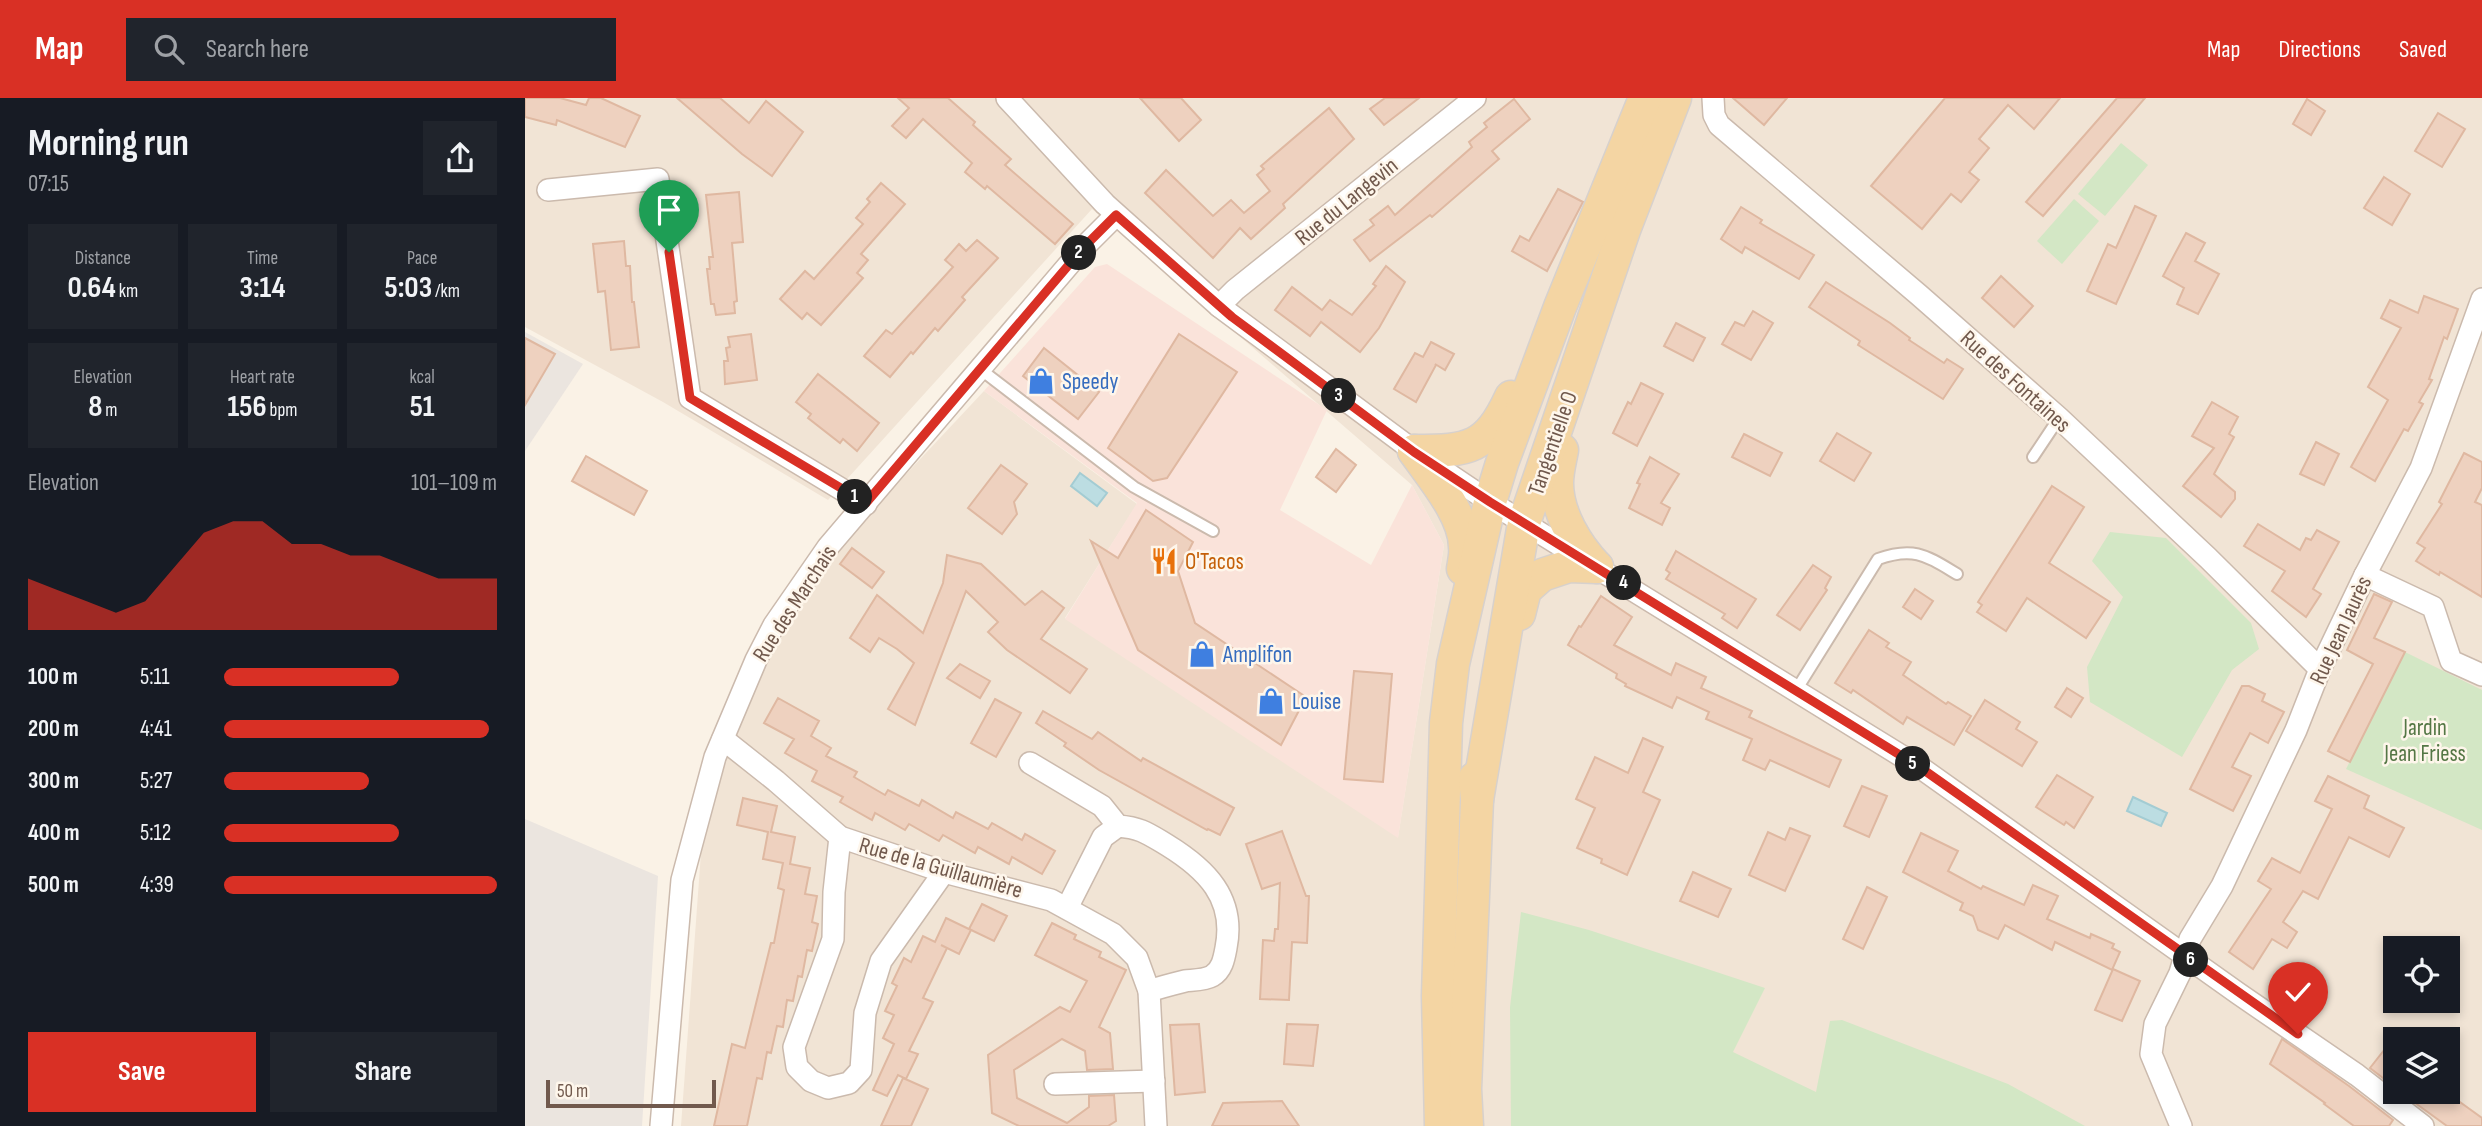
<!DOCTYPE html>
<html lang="en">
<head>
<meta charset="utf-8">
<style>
  :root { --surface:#171b24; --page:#20242c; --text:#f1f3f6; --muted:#9ea1a6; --accent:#d93025 }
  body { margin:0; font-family:"Sofia Sans Condensed",sans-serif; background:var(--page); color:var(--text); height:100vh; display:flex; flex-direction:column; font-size:26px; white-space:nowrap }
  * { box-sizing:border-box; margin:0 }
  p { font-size:23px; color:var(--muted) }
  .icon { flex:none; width:38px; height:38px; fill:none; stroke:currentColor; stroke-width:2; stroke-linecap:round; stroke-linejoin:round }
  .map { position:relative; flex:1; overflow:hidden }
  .drawer { display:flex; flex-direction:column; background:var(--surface); width:525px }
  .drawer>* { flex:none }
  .tools { position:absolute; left:1858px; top:838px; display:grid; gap:14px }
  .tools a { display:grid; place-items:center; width:77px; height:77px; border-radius:0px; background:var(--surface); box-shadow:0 4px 10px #0003; font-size:35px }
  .scale { position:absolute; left:21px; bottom:18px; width:170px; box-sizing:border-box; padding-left:7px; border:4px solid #71594d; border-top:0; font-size:19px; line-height:24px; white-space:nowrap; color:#71594d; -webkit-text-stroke:5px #fef6eb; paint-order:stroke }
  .pin { position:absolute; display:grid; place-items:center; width:60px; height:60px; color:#fff; margin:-72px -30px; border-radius:50% 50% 50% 0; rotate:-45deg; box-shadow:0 0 7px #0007 }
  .pin .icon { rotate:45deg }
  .km { position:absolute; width:35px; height:35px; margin:-18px; border-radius:50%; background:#222; color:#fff; font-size:19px; line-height:35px; text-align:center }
  .round { display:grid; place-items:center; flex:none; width:74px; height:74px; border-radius:0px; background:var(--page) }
  .overview { display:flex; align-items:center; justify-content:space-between; height:119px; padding:0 28px }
  h1 { font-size:38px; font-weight:700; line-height:52px }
  .stats { display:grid; grid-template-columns:repeat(3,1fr); gap:10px; height:119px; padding:7px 28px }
  .stats div { display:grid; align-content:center; border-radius:0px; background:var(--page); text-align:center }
  .stats b { font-size:30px; font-weight:700 }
  .stats small { font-size:19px; font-weight:400 }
  .stats p { font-size:19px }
  .chart { height:196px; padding:14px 28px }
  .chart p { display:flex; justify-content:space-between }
  .chart svg { width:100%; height:126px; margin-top:7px; fill:var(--accent); opacity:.7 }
  .cta { display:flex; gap:14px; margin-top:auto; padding:14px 28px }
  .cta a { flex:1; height:80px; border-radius:0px; background:var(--accent); color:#fff; font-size:28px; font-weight:700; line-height:80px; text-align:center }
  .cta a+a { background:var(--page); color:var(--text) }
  ul { padding:0 28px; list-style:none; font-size:23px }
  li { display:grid; grid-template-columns:112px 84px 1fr; align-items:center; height:52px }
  li i { height:18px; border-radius:9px; background:var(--accent) }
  header { display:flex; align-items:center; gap:42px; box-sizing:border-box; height:98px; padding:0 35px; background:var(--accent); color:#fff }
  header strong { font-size:33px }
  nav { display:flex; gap:38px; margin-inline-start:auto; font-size:24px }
  .search { width:490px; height:63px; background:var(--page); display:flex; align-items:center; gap:18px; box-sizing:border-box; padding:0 24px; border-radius:0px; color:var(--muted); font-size:26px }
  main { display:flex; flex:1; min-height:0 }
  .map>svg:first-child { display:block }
  .residential { fill:#f1e4d5; fill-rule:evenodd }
  .commercial { fill:#fae3da }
  .industrial { fill:#ebe5df }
  .green { fill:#d3e7c5 }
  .water { fill:#bcdde2; stroke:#a3ccd3; stroke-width:2 }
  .building { fill:#eed1bf; stroke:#dfb8a1; stroke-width:2 }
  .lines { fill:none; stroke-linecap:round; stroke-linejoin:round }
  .service-casing { stroke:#cbbaad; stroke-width:14 }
  .minor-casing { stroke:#cbbaad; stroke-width:24 }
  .primary-casing { stroke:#d7d1cd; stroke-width:35 }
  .service { stroke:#fff; stroke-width:10 }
  .minor { stroke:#fff; stroke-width:21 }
  .primary { stroke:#f4d5a3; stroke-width:32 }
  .route-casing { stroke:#fff; stroke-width:14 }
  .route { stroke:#d93025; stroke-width:9 }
  .labels { text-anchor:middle; stroke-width:5; stroke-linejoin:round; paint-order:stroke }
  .street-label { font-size:23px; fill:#71594d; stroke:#fef6eb }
  .shop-label { font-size:23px; fill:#366cbe; stroke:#fef6eb; text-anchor:start }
  .food-label { font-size:23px; fill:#c56008; stroke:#fef6eb; text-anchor:start }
  .park-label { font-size:23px; fill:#547745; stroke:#fef6eb }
</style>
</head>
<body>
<header>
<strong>Map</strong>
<div class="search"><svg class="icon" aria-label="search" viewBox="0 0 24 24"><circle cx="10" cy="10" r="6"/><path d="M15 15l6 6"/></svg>Search here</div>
<nav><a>Map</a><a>Directions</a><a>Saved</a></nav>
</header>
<main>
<section class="drawer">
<div class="overview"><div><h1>Morning run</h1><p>07:15</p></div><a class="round"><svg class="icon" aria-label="share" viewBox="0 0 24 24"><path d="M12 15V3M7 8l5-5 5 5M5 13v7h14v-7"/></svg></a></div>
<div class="stats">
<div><p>Distance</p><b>0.64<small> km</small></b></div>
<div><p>Time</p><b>3:14</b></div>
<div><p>Pace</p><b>5:03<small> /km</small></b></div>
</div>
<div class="stats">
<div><p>Elevation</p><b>8<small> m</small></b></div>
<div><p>Heart rate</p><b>156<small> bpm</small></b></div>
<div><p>kcal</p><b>51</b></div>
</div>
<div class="chart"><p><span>Elevation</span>101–109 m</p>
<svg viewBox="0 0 160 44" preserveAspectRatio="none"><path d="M0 44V26L10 30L20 34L30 38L40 34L50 22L60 10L70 6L80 6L90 14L100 14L110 18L120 18L130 22L140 26L150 26L160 26V44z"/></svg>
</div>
<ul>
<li><b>100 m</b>5:11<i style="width:64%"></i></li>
<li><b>200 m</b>4:41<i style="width:97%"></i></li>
<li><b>300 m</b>5:27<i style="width:53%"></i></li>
<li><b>400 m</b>5:12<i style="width:64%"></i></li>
<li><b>500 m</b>4:39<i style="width:100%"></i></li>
</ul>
<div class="cta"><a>Save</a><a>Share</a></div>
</section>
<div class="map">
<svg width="1957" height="1028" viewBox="0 0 1957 1028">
  <rect width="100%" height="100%" fill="#faf2e6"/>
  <path class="residential" d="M0,0H1957V1028H156L176,755L198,668L230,580L324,437L459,293L612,406L540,520L873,739L919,447L887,387L567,111L303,402L138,304L0,229ZM1871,850H1923V903H1871ZM1871,942H1923V994H1871Z"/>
  <polygon class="commercial" points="582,166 802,312 755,412 846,467 887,387 919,447 873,740 540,521 612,405 459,293 570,169"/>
  <g class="industrial">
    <polygon points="0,234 58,266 0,353"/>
    <polygon points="0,721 133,778 117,1028 0,1028"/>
  </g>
  <g class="green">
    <polygon points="1596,45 1623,67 1580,118 1553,96"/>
    <polygon points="1549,101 1574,123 1537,166 1512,143"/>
    <polygon points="1585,434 1641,440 1726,525 1734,551 1707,572 1657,659 1565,604 1562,569 1598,499 1567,463"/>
    <polygon points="1880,554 1957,592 1957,732 1821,671"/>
    <polygon points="996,814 1064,832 1240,890 1208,954 1291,994 1305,923 1317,922 1483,986 1560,1028 986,1028 985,909"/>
  </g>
  <g class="water">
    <polygon points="555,375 582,395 572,408 546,388"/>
    <polygon points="1608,699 1642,715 1636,728 1602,713"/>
  </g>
  <g class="building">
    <polygon points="0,0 35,0 61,7 64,0 76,0 115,18 100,49 32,22 31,27 0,19"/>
    <polygon points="152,0 195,0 224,25 241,3 278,34 247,78 217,56"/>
    <polygon points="373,0 423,0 450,24 448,27 486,61 480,67 548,126 530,146 462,88 460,91 440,74 447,65 398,21 381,40 367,28 384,10"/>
    <polygon points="615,0 656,0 676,22 654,43"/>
    <polygon points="860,0 894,0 859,27 845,11"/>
    <polygon points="1208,0 1262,0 1239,27"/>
    <polygon points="1420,0 1535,0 1509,31 1483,7 1454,41 1464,50 1444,74 1454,82 1436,104 1426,96 1397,131 1346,88"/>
    <polygon points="1592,0 1620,0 1518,118 1501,104"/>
    <polygon points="989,1 1005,21 967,53 974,61 907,119 905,117 845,163 829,142 849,127 845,122 863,108 870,117 947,49 944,44 962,29 959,25"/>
    <polygon points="1782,1 1800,13 1786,37 1768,26"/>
    <polygon points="804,10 829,41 758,106 760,110 726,141 715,130 688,160 620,95 641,72 688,118 706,102 719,115 745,93 732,77 739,71 736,68"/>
    <polygon points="1913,15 1940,31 1917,69 1890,53"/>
    <polygon points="1859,79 1885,96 1867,127 1839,110"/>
    <polygon points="356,85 380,106 336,156 343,162 332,175 338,180 296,227 282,215 277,221 255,201 280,173 289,181 338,126 331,120 345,104 342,101"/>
    <polygon points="1033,91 1058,104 1022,173 987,153 995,138 1004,143"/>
    <polygon points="214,94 218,144 207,145 212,203 209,204 210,215 191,217 189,206 186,206 182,171 185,171 184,159 188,159 181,97"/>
    <polygon points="1610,108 1631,118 1591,206 1562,193 1583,146 1591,150"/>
    <polygon points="1216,109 1237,122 1235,125 1289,157 1274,181 1220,149 1217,155 1196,141"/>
    <polygon points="1661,135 1680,145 1670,163 1694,176 1673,216 1652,206 1659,190 1638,178"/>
    <polygon points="452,142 473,160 437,199 440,202 413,233 410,230 388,256 386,254 365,279 339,258 361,232 367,236 428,169 420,162 434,146 441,153"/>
    <polygon points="99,143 101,168 105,168 107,204 109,204 114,249 86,252 80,193 73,194 68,146"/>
    <polygon points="861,168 880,184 854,230 835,254 796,224 785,238 750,212 767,189 797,212 805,202 827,217 851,188 848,186"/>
    <polygon points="1476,178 1508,208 1489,229 1457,200"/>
    <polygon points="1301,184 1365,225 1385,240 1384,242 1419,265 1422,261 1438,271 1418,301 1333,247 1335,243 1284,209"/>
    <polygon points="1899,198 1933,211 1922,241 1919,239 1904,281 1907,282 1894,304 1898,306 1883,333 1879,331 1850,383 1826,369 1863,302 1843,289 1876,230 1856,220 1865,202 1893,215"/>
    <polygon points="1228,213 1248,225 1226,262 1197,246 1210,224 1219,228"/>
    <polygon points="1151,225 1180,240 1168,263 1139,248"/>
    <polygon points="226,236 232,282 200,286 199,263 203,263 201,250 205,249 203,239"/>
    <polygon points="654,236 712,274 642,380 628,383 583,350"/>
    <polygon points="0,240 30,256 0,307"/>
    <polygon points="906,244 929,256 920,272 910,266 911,267 891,304 869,291 890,255 898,259"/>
    <polygon points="519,250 574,294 553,321 498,278"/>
    <polygon points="293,276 354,325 332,353 318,341 315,345 283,320 286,316 271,304"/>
    <polygon points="1116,285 1138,296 1112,348 1088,335 1103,304 1106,306"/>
    <polygon points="1687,304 1713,319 1704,336 1709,339 1689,376 1710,394 1710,401 1696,419 1658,388 1689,350 1667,338"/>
    <polygon points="1312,335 1346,355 1329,383 1295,363"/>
    <polygon points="1219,336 1257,355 1245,378 1207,359"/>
    <polygon points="1791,344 1814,356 1799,387 1775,376"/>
    <polygon points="811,351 831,367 811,394 791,379"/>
    <polygon points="1939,355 1957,364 1957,390 1950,404 1957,407 1957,499 1915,474 1914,477 1891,463 1900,450 1892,445 1917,406 1914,404"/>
    <polygon points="61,358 122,393 109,417 47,383"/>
    <polygon points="1125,359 1154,376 1136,405 1145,410 1137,427 1104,410 1115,386 1112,385"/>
    <polygon points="476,367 502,386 489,404 492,416 477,436 443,410"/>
    <polygon points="1527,388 1559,409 1524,465 1585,504 1561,540 1502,500 1481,533 1452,514 1457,507 1453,504"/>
    <polygon points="621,412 668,444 653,473 670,525 781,599 756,647 613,552 566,443 593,460"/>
    <polygon points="1733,426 1775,452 1781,440 1786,442 1792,432 1814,444 1788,491 1796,496 1781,519 1747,493 1760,473 1719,448"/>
    <polygon points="327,450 359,474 347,490 315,466"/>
    <polygon points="1151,453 1231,501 1212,530 1197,520 1200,516 1141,481 1145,475 1141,472"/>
    <polygon points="422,457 456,466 500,507 517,493 539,510 516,541 562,571 545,595 482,552 463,534 473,524 441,493 390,627 363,611 389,565 372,551 354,540 345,554 325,540 352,497 398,535 418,485"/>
    <polygon points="1288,467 1306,479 1300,490 1302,492 1275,532 1252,517"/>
    <polygon points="1390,491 1408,503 1396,521 1378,509"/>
    <polygon points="1849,496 1867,504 1849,540 1880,554 1825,664 1803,653 1848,566 1822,552"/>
    <polygon points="1076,498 1107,519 1089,547 1146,577 1151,565 1181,579 1176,590 1227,613 1224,619 1316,662 1304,689 1245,662 1240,672 1218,662 1227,641 1181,621 1184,614 1152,599 1147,610 1100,588 1101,586 1091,580 1092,576 1043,547 1054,528 1056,529"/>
    <polygon points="1344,532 1364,545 1361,549 1386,564 1378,577 1421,606 1423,604 1446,618 1429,647 1382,619 1378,626 1328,592 1326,595 1310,585"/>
    <polygon points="435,566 465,583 455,600 422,580"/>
    <polygon points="829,573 867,576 858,684 819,681"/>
    <polygon points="1717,588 1724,588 1740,596 1737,603 1759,614 1743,645 1725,635 1707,669 1726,678 1708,713 1665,691"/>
    <polygon points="1542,590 1558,600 1546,619 1530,609"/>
    <polygon points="253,600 294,623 286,638 306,650 301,658 332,674 329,679 360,697 363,692 394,708 397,702 428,720 431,714 463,731 467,725 497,742 500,736 530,753 517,776 487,759 484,766 453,749 450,755 418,737 414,743 384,726 380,732 350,715 347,722 315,704 318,699 287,683 292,673 260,655 269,641 239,625"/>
    <polygon points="470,601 496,615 471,659 446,645"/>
    <polygon points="1460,602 1495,624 1491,631 1512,644 1497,668 1441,633"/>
    <polygon points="518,613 567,641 573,634 616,663 618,660 709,710 695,737 683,731 682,732 574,672 539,648 541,645 511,625"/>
    <polygon points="1118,640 1138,649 1118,694 1135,702 1102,777 1076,765 1077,761 1052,750 1070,710 1051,701 1070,659 1103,675"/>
    <polygon points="1532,677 1568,699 1549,730 1541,724 1539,727 1511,709"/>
    <polygon points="1803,678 1844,698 1839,710 1879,730 1864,759 1824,739 1793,801 1778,793 1758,824 1772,834 1762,850 1747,841 1728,871 1704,854 1746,791 1733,783 1747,760 1775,775 1807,711 1790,703"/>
    <polygon points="1337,688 1362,698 1344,739 1319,728"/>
    <polygon points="218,700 252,708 246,734 270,739 265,766 285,770 280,796 292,798 287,824 293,826 287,853 282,852 277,879 273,878 268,903 262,902 258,929 252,928 246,955 242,954 237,981 232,980 222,1028 189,1028 207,946 220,950 246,845 249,845 259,792 253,790 258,765 238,761 243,734 212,727"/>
    <polygon points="1265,730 1285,738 1260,793 1224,777 1243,734 1260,742"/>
    <polygon points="757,733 781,798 784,798 782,845 767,844 764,902 735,901 738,842 749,843 750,831 753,831 755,785 737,791 721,746"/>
    <polygon points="1396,735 1433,753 1423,773 1456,791 1458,788 1499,807 1508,787 1533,798 1522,821 1565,840 1566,836 1589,846 1587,850 1595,854 1587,872 1530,844 1527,852 1480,827 1473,841 1453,832 1448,818 1435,812 1438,805 1378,774"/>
    <polygon points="1168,774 1206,791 1193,819 1155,803"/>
    <polygon points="1342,789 1362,799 1338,851 1318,841"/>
    <polygon points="457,806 482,818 469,843 444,831"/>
    <polygon points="421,820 446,832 434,856 416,847 422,850 398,900 408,904 384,953 393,956 381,981 373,977 362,998 348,992 369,946 358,940 369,917 360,913 372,888 367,885 379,860 386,864 398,838 410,844"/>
    <polygon points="527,825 551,837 549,841 576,854 574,859 601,872 574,929 585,935 588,971 562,972 560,953 537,941 489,972 492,1000 542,1025 564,1009 564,998 589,997 591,1023 583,1028 494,1028 467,1015 463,957 535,909 545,914 562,883 510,857"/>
    <polygon points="1588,871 1615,883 1597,923 1570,912"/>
    <polygon points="674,926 680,994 650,997 645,927"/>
    <polygon points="762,926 793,927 788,968 759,966"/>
    <polygon points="1871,937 1871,990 1845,970"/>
    <polygon points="1757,941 1824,988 1868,1022 1864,1028 1829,1028 1799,1006 1800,1005 1745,966"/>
    <polygon points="378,980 403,991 386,1028 356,1028"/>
    <polygon points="1875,994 1921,994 1957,1020 1957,1028 1922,1028"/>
    <polygon points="757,1003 774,1028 687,1028 698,1005"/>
  </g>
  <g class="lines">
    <defs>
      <g id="service">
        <polyline points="455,271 609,389 688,433"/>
        <polyline points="1508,359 1534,320"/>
        <path d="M1270,594L1353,461C1389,448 1402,458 1432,476"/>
      </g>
      <g id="minor">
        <polyline points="482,0 580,106 694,208 889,353 965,404 1396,670 1714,896 1832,977 1898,1028"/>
        <polyline points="1188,0 1189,17 1194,27 1394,197 1534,320 1683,460 1795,571"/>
        <polyline points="23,92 133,81 165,300 341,406"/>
        <polyline points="694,208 710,192 950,0"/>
        <polyline points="1840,477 1908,509 1926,563 1957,577"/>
        <polyline points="198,641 251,683 315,739 419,774 526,802 588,836 612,860 624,893 631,1028"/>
        <path d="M505,665L577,708L593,728C616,730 622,735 642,747C681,771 711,800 701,850C699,861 697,872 687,878C680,882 668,882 660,883C648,886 636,889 624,893"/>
        <polyline points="315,739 309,794 308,841 269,949 272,969 286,983 303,990 324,985 336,972 340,915 356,863 419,774"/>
        <polyline points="542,810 578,739 593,728"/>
        <polyline points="530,986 629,983"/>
        <polyline points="136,1028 157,782 190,659 231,562 249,527 303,449 559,149 591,117"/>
        <polyline points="1656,1028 1626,956 1630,926 1655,875 1665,841 1697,788 1771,632 1795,571 1840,477 1896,370 1957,201"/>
      </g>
      <g id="primary">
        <path d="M1037,352C1035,363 1032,374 1032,385C1032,416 1052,448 1072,469"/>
        <path d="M889,353C944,353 962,351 986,299"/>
        <path d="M889,353C907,379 940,417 940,449C941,456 939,464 938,471"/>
        <polyline points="994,516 1000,492 1017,477 1044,468 1072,469"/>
        <polyline points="952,702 999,425 1099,132 1150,0"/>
        <polyline points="916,1028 913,898 921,625 928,566 965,404 977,365 1035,209 1120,0"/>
        <polyline points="942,1028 940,991 952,702 950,680"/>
      </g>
    </defs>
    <use href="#service" class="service-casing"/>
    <use href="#minor" class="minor-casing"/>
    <use href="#primary" class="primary-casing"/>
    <use href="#service" class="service"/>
    <use href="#minor" class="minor"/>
    <use href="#primary" class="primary"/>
  </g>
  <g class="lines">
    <defs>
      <polyline id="route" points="144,154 165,300 341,405 559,149 591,117 707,219 889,354 965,404 1396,670 1773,936"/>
    </defs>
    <use href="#route" class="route-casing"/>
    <use href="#route" class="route"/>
  </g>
  <defs>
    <symbol id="shop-bare" viewBox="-9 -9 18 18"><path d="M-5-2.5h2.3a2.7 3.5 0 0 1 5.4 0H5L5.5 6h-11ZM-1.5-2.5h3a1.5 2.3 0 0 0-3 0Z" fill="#3f7fe0" stroke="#fef6eb" stroke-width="2.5" paint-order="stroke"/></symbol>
    <symbol id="restaurant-bare" viewBox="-9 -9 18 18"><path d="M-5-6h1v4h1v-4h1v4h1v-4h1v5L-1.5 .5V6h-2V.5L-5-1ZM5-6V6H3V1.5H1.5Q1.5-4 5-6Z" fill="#e8710a" stroke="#fef6eb" stroke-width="2.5" paint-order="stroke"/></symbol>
  </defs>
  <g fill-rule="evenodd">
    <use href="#shop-bare" x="497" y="264" width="38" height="38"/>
    <use href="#restaurant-bare" x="620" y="444" width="38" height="38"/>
    <use href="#shop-bare" x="658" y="537" width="38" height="38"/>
    <use href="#shop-bare" x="727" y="584" width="38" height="38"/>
  </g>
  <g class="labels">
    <g class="street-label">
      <text transform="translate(821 103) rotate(-39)" y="8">Rue du Langevin</text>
      <text transform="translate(1491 283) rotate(42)" y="8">Rue des Fontaines</text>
      <text transform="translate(1027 345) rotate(-71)" y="8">Tangentielle O</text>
      <text transform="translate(269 505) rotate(-57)" y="8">Rue des Marchais</text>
      <text transform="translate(1815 532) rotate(-65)" y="8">Rue Jean Jaurès</text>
      <text transform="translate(416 769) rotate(16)" y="8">Rue de la Guillaumière</text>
    </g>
    <g class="shop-label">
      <text x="537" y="291">Speedy</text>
      <text x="698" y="564">Amplifon</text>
      <text x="767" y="611">Louise</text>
    </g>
    <g class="food-label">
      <text x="660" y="471">O'Tacos</text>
    </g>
    <g class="park-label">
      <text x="1900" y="637">Jardin<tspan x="1900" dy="26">Jean Friess</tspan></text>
    </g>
  </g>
</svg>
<div class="tools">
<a><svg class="icon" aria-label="locate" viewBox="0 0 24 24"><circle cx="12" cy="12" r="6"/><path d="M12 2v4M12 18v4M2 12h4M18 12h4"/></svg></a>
<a><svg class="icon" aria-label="layers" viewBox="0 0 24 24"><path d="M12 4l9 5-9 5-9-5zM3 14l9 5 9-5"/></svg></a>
</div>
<div class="scale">50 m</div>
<div class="pin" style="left:144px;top:154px;background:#1e9e55"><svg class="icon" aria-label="arrive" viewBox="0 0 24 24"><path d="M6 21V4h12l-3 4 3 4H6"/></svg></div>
<div class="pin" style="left:1773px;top:936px;background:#d93025"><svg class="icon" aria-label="check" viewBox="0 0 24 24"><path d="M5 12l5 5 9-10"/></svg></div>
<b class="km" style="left:330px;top:399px">1</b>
<b class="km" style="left:554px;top:155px">2</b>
<b class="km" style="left:814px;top:298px">3</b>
<b class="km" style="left:1099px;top:485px">4</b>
<b class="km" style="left:1388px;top:666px">5</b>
<b class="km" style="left:1666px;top:862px">6</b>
</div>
</main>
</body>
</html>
